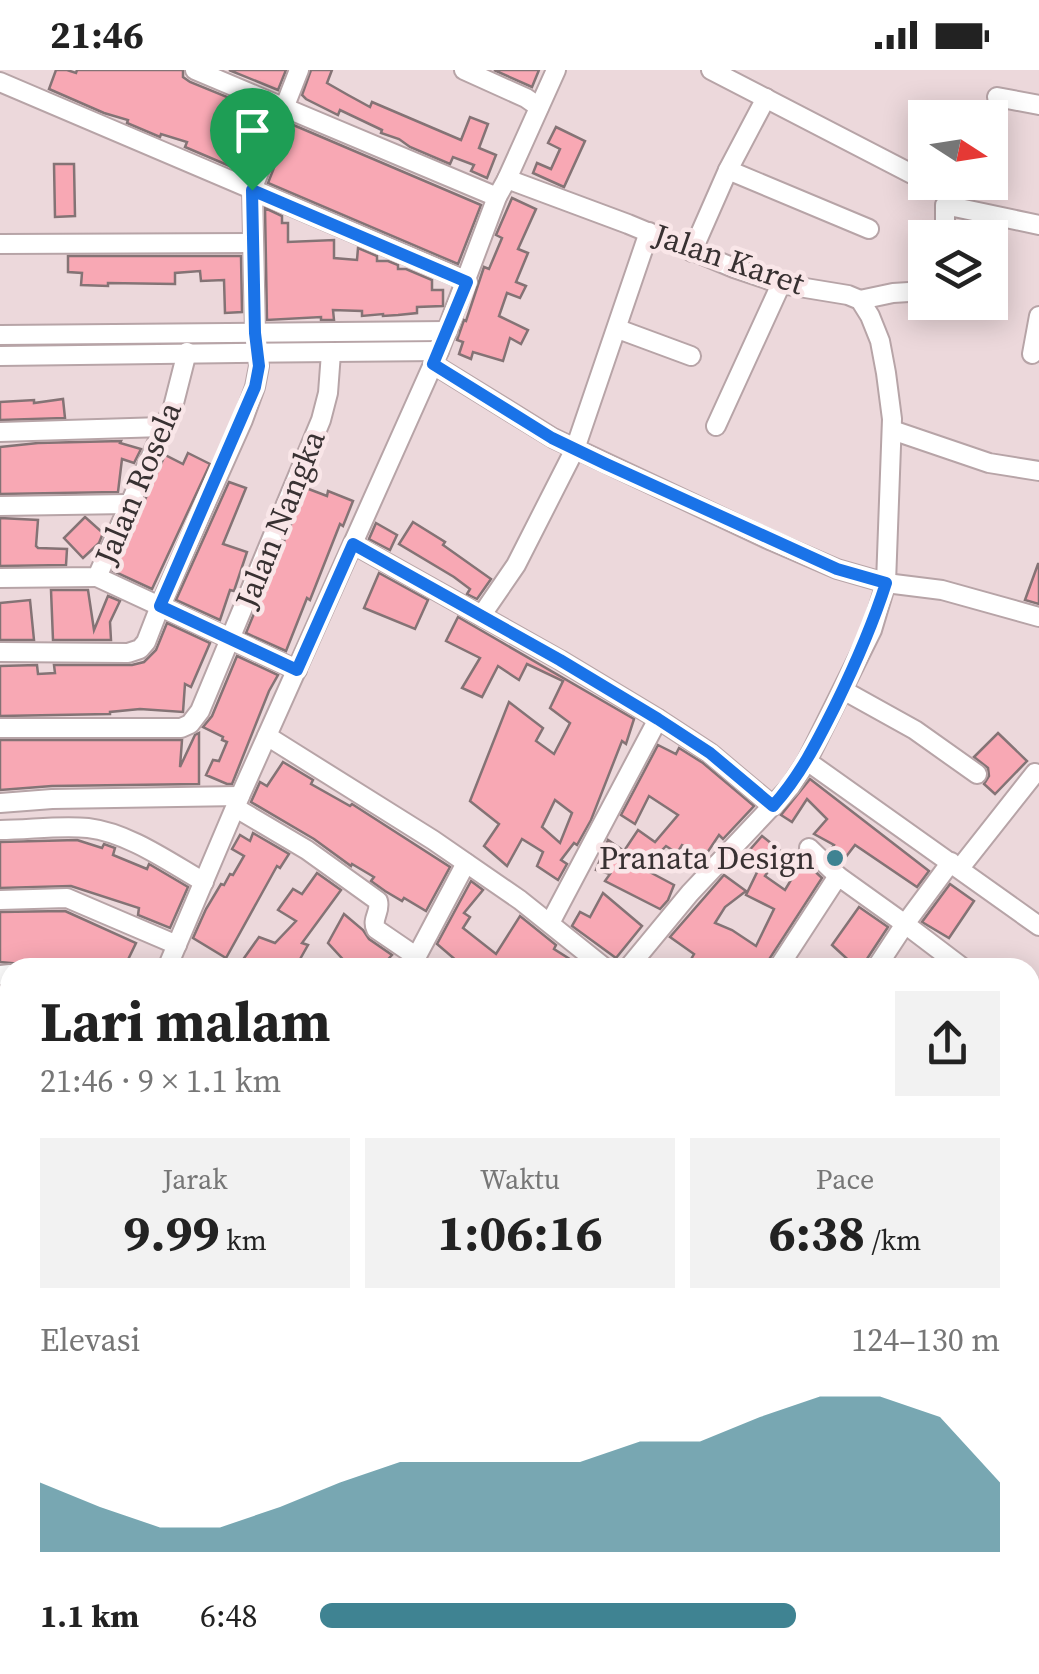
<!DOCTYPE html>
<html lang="id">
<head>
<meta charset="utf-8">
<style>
  :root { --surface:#fff; --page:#f2f2f2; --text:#222; --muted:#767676; --accent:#3f8392 }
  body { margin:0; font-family:"Source Serif 4",serif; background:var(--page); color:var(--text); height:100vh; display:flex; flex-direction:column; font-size:38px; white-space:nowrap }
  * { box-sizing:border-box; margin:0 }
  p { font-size:32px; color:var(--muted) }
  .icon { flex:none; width:55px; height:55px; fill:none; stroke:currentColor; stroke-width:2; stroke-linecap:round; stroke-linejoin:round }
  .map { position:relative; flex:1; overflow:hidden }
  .sheet { position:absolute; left:0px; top:888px; width:1040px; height:718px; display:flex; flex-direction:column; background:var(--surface); border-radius:30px 30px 0 0; box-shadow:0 5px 25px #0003 }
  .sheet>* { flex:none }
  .needle { width:65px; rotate:102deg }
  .controls { position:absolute; left:908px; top:30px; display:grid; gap:20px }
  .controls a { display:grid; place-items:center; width:100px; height:100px; border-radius:0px; background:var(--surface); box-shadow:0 5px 25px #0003; font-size:50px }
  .pin { position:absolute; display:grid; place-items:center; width:85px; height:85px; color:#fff; margin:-102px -42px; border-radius:50% 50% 50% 0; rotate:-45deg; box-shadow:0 0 10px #0007 }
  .pin .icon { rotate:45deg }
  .round { display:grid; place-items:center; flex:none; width:105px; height:105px; border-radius:0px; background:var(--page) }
  .summary { display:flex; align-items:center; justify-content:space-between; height:170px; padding:0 40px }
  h1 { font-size:55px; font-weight:700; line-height:75px }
  .stats { display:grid; grid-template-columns:repeat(3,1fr); gap:15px; height:170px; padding:10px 40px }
  .stats div { display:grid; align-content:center; border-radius:0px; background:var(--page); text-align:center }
  .stats b { font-size:50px; font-weight:700 }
  .stats small { font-size:28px; font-weight:400 }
  .stats p { font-size:28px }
  .chart { height:280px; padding:20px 40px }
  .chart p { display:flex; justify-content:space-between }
  .chart svg { width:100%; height:180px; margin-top:10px; fill:var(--accent); opacity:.7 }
  ul { padding:0 40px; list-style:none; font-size:32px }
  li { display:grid; grid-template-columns:160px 120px 1fr; align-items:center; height:75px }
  li i { height:25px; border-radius:12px; background:var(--accent) }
  .status { display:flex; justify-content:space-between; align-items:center; height:70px; padding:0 50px; background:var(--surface); direction:ltr }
  .status svg { height:28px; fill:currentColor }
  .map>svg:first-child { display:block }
  .building { fill:#f8a8b4; stroke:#847375; stroke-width:2.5; fill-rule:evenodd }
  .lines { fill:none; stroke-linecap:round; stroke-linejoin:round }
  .minor-casing { stroke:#b7a4a7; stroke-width:22 }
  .highway-casing { stroke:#b7a4a7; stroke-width:30 }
  .minor { stroke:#fff; stroke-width:18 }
  .highway { stroke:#fff; stroke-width:25 }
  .route-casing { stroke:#fff; stroke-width:20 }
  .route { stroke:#1a73e8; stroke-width:12 }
  .poi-dot { fill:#3f8392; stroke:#f9e6e8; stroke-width:4 }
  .labels { text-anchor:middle; stroke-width:9; stroke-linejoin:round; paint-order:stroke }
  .street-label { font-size:32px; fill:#383132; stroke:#f9e6e8 }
  .poi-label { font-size:32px; fill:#383132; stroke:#f9e6e8; text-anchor:end }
</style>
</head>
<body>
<div class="status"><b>21:46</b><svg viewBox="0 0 49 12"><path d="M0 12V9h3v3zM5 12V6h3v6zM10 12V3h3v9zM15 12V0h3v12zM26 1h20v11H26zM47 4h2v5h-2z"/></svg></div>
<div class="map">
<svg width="1039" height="1604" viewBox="0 0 1039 1604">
  <rect width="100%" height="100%" fill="#ecd8db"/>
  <g class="building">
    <polygon points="56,0 67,0 76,3 77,0 183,0 183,7 190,12 261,41 252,61 239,100 185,77 187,72 161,64 160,67 127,53 128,50 104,43 49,19"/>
    <polygon points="229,0 286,0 278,20"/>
    <polygon points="311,0 332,0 327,13 348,25 370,37 372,32 461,70 470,47 488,54 479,78 496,85 487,108 471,101 474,95 453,87 450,94 410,77 399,69 381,63 382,60 340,40 338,45 306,29 302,25"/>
    <polygon points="494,0 539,0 532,17"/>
    <polygon points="291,54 481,135 458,194 268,113"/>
    <polygon points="556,57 585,71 564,117 533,103 537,93 551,99 560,79 548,73"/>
    <polygon points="54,94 74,94 75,146 55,147"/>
    <polygon points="512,128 536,139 518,179 528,183 516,212 526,216 520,228 507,223 499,246 528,260 521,274 510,268 503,291 473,282 471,289 459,284 463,272 457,270 464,250 466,251 484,197 489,199 502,168 496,165"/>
    <polygon points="265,138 282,146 282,153 288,153 288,172 334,170 334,188 357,190 358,178 377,186 377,191 388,191 398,195 398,199 406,199 432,210 432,220 443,220 443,236 417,237 417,243 398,245 383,246 383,244 362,246 362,241 333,240 334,250 321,250 321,247 267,250"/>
    <polygon points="68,186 241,186 242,242 225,243 224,210 201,211 200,201 175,203 175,214 108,213 108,216 81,215 82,203 68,202"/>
    <polygon points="63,329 65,348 0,350 0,332 34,330 34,333"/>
    <polygon points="121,371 120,373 141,379 134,393 122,389 118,422 0,424 0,377 38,373"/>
    <polygon points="188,383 210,394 152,519 113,501 165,385 183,394"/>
    <polygon points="229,412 246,418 223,474 247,482 234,521 230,520 220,550 176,530"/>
    <polygon points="306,418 327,426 328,421 353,431 343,456 340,454 310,530 307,528 286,581 246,563"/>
    <polygon points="85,447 103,463 99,473 83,488 64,468"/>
    <polygon points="0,448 38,450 36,476 38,478 67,479 66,495 0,496"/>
    <polygon points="413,452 445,472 443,475 491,509 477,529 467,524 470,519 454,507 399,474"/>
    <polygon points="376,453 397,465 390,480 369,469"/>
    <polygon points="1038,494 1039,494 1039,534 1025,530"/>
    <polygon points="379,503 428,530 415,559 364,538"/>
    <polygon points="51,520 88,520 94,560 108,526 120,531 110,552 111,570 53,570"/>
    <polygon points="30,530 34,570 0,570 0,533"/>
    <path d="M458,547L634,649L626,674L622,671L591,750L577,775L574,773L561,790L567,794L558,810L537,796L543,782L522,769L507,796L484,776L499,754L470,731L509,632L543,658L536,671L554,684L570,653L550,638L563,611L527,594L519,610L498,596L482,627L462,618L480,588L446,571ZM555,730L572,743L560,773L542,757Z"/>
    <polygon points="167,553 210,573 191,617 185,614 183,642 140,639 110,642 110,644 0,646 0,596 37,595 38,604 55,603 54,595 132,595 144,592 156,580"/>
    <polygon points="237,586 278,605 269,621 232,714 227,714 206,705 213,690 219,691 227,672 222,670 223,667 203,657 212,646"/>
    <polygon points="199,663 199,714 52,716 0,720 0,670 182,670 180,697 195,665"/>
    <polygon points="998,663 1027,691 995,724 984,714 989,706 988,698 974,687"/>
    <polygon points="658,675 676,684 679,678 703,693 754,736 723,769 719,765 705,786 682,775 677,783 666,776 644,799 674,815 668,830 660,839 605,811 610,804 596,800 608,770 624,781 638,760 655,772 678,745 649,726 635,754 621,745"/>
    <polygon points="283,692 313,710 311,714 350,736 352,734 450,797 426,841 404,828 402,831 385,821 371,811 374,807 352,794 351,796 314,769 251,732 260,712 267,716"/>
    <polygon points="810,709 929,801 917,817 855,775 842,792 830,781 834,775 814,764 827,749 807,729 792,752 781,745"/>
    <polygon points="253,763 289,784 280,798 277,796 226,888 193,868 206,839 221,814 224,815 230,804 233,805 244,786 232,779 240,765 250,771"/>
    <polygon points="762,766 782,782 765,806 785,820 803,790 822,808 768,891 766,898 749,898 740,893 738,898 686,898 694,884 670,867 724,805 746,821 725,837 715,853 732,860 756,876 774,839 746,825 761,794 747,783"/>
    <polygon points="77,770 102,778 104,774 115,778 113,785 147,799 149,794 188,817 170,858 138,845 139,838 71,816 0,818 0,772"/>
    <polygon points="317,803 341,820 302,873 308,875 295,898 237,898 259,867 275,873 296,851 278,840 293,819 302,824"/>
    <polygon points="471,811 483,820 464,843 470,847 463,858 496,884 520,846 556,875 554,879 584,898 465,898 437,874"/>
    <polygon points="950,814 974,831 949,868 922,852"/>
    <polygon points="603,823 642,856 616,888 572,856 580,842 590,847"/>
    <polygon points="859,837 888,857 861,898 857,898 832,875"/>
    <polygon points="65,841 136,873 124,898 63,898 0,892 0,842"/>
    <polygon points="344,844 363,860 369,869 392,885 380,898 351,898 328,873"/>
  </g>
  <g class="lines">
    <defs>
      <g id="minor">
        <polyline points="195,0 497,127"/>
        <polyline points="464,0 526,28 539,37"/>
        <polyline points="711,0 912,104"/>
        <polyline points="0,12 467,211"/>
        <polyline points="997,27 1039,35"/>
        <polyline points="728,100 869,159"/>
        <polyline points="507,109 628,154 734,198 781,214 848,225 860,230 870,246 880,271 886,303 892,349 886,513 872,560 807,691 790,717 690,823 628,898"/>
        <polyline points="945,168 945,135 1039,155"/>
        <polyline points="0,174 253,173"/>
        <polyline points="692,182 728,100 766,28"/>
        <polyline points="860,230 893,223 925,221"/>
        <polyline points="618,259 691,286"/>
        <polyline points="0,265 448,261"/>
        <polyline points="1032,284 1039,246"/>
        <path d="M0,286C146,283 293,283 439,281"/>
        <polyline points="433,294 553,368 772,471 837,499 886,513 942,520 1039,547"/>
        <polyline points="716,356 781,214"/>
        <polyline points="892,360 989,393 1039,401"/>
        <polyline points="0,362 163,357"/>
        <polyline points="0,436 128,434"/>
        <polyline points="353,474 560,590 658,649 710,683 773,736"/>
        <polyline points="97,507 297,600"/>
        <polyline points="0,508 97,507 173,337 187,282"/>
        <polyline points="481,546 516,495 575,379 649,162"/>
        <polyline points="0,582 128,583 140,579 146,572 160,536 243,350 255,317 259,296 255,263 252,120 299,0"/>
        <polyline points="843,620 915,660 977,704"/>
        <polyline points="0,658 181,658 190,654 200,641 321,350 328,323 331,283"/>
        <polyline points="267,666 433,770 520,830 605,898"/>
        <polyline points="807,691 1039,856"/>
        <polyline points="0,733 52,729 240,726"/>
        <path d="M236,738L307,780L378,831C381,842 371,849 376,859L417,887"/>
        <path d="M0,760C29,760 59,755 88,758C129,763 169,792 204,812"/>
        <polyline points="809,778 838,806"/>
        <polyline points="951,792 905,854 963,898"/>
        <polyline points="960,798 1035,703"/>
        <polyline points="0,830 67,828 177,875"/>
        <polyline points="550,853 658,649"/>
        <polyline points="411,897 466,793"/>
        <polyline points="167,898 240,726 439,281 497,127 507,109 556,0"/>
        <polyline points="778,898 838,806 905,854 876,898"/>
        <polyline points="0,905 10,904"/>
        <polyline points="0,979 10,978"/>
        <polyline points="0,1049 10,1049"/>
        <polyline points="1030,1059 1039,1045"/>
        <polyline points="0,1121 10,1122"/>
        <polyline points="1030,1167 1039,1174"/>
        <polyline points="0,1198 10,1200"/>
        <polyline points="0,1266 10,1243"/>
        <polyline points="0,1410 10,1419"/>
        <polyline points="0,1528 10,1536"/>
        <polyline points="80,1595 91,1604"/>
        <polyline points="446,1595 455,1604"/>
        <polyline points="868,1595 880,1604"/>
        <polyline points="936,1595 948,1604"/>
        <polyline points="664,1604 669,1595"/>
        <polyline points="809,1604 814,1597"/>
      </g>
      <g id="highway">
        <polyline points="1030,1487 1039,1478"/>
        <polyline points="924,1604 931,1595"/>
      </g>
    </defs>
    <use href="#minor" class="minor-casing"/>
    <use href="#highway" class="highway-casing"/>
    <use href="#minor" class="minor"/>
    <use href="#highway" class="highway"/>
  </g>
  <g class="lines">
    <defs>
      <path id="route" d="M252,120L467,212L433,294L552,368L606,394L837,499L886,513C872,557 855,595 835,636C817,672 800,706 773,736L710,683L658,649L560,590L353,474L297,600L160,536L255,317L259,296L255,263Z"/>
    </defs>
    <use href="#route" class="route-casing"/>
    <use href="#route" class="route"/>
  </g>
  <circle class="poi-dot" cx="835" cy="788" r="10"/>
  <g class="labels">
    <g class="street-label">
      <text transform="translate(729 189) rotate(19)" y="11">Jalan Karet</text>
      <text transform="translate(138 413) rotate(-67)" y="11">Jalan Rosela</text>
      <text transform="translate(280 449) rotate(-68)" y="11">Jalan Nangka</text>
    </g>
    <g class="poi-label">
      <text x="815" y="799">Pranata Design</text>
    </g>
  </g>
</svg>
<div class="controls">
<a><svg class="needle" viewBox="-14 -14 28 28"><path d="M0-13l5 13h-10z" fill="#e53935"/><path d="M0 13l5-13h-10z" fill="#767676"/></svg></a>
<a><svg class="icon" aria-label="layers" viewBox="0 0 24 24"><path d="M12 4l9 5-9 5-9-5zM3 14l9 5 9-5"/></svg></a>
</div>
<div class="pin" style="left:252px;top:120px;background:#1e9e55"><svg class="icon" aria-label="arrive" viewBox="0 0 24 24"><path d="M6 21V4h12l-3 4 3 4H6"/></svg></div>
<section class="sheet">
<div class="summary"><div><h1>Lari malam</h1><p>21:46 · 9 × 1.1 km</p></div><a class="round"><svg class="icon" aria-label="share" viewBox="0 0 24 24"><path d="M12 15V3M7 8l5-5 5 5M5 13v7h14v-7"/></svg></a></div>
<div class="stats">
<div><p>Jarak</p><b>9.99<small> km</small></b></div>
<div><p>Waktu</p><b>1:06:16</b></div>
<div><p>Pace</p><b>6:38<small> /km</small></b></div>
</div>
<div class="chart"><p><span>Elevasi</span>124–130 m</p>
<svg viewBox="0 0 160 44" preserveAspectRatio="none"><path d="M0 44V27L10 33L20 38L30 38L40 33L50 27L60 22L70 22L80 22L90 22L100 17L110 17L120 11L130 6L140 6L150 11L160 27V44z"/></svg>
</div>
<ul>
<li><b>1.1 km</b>6:48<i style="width:70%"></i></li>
</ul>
</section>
</div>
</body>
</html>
